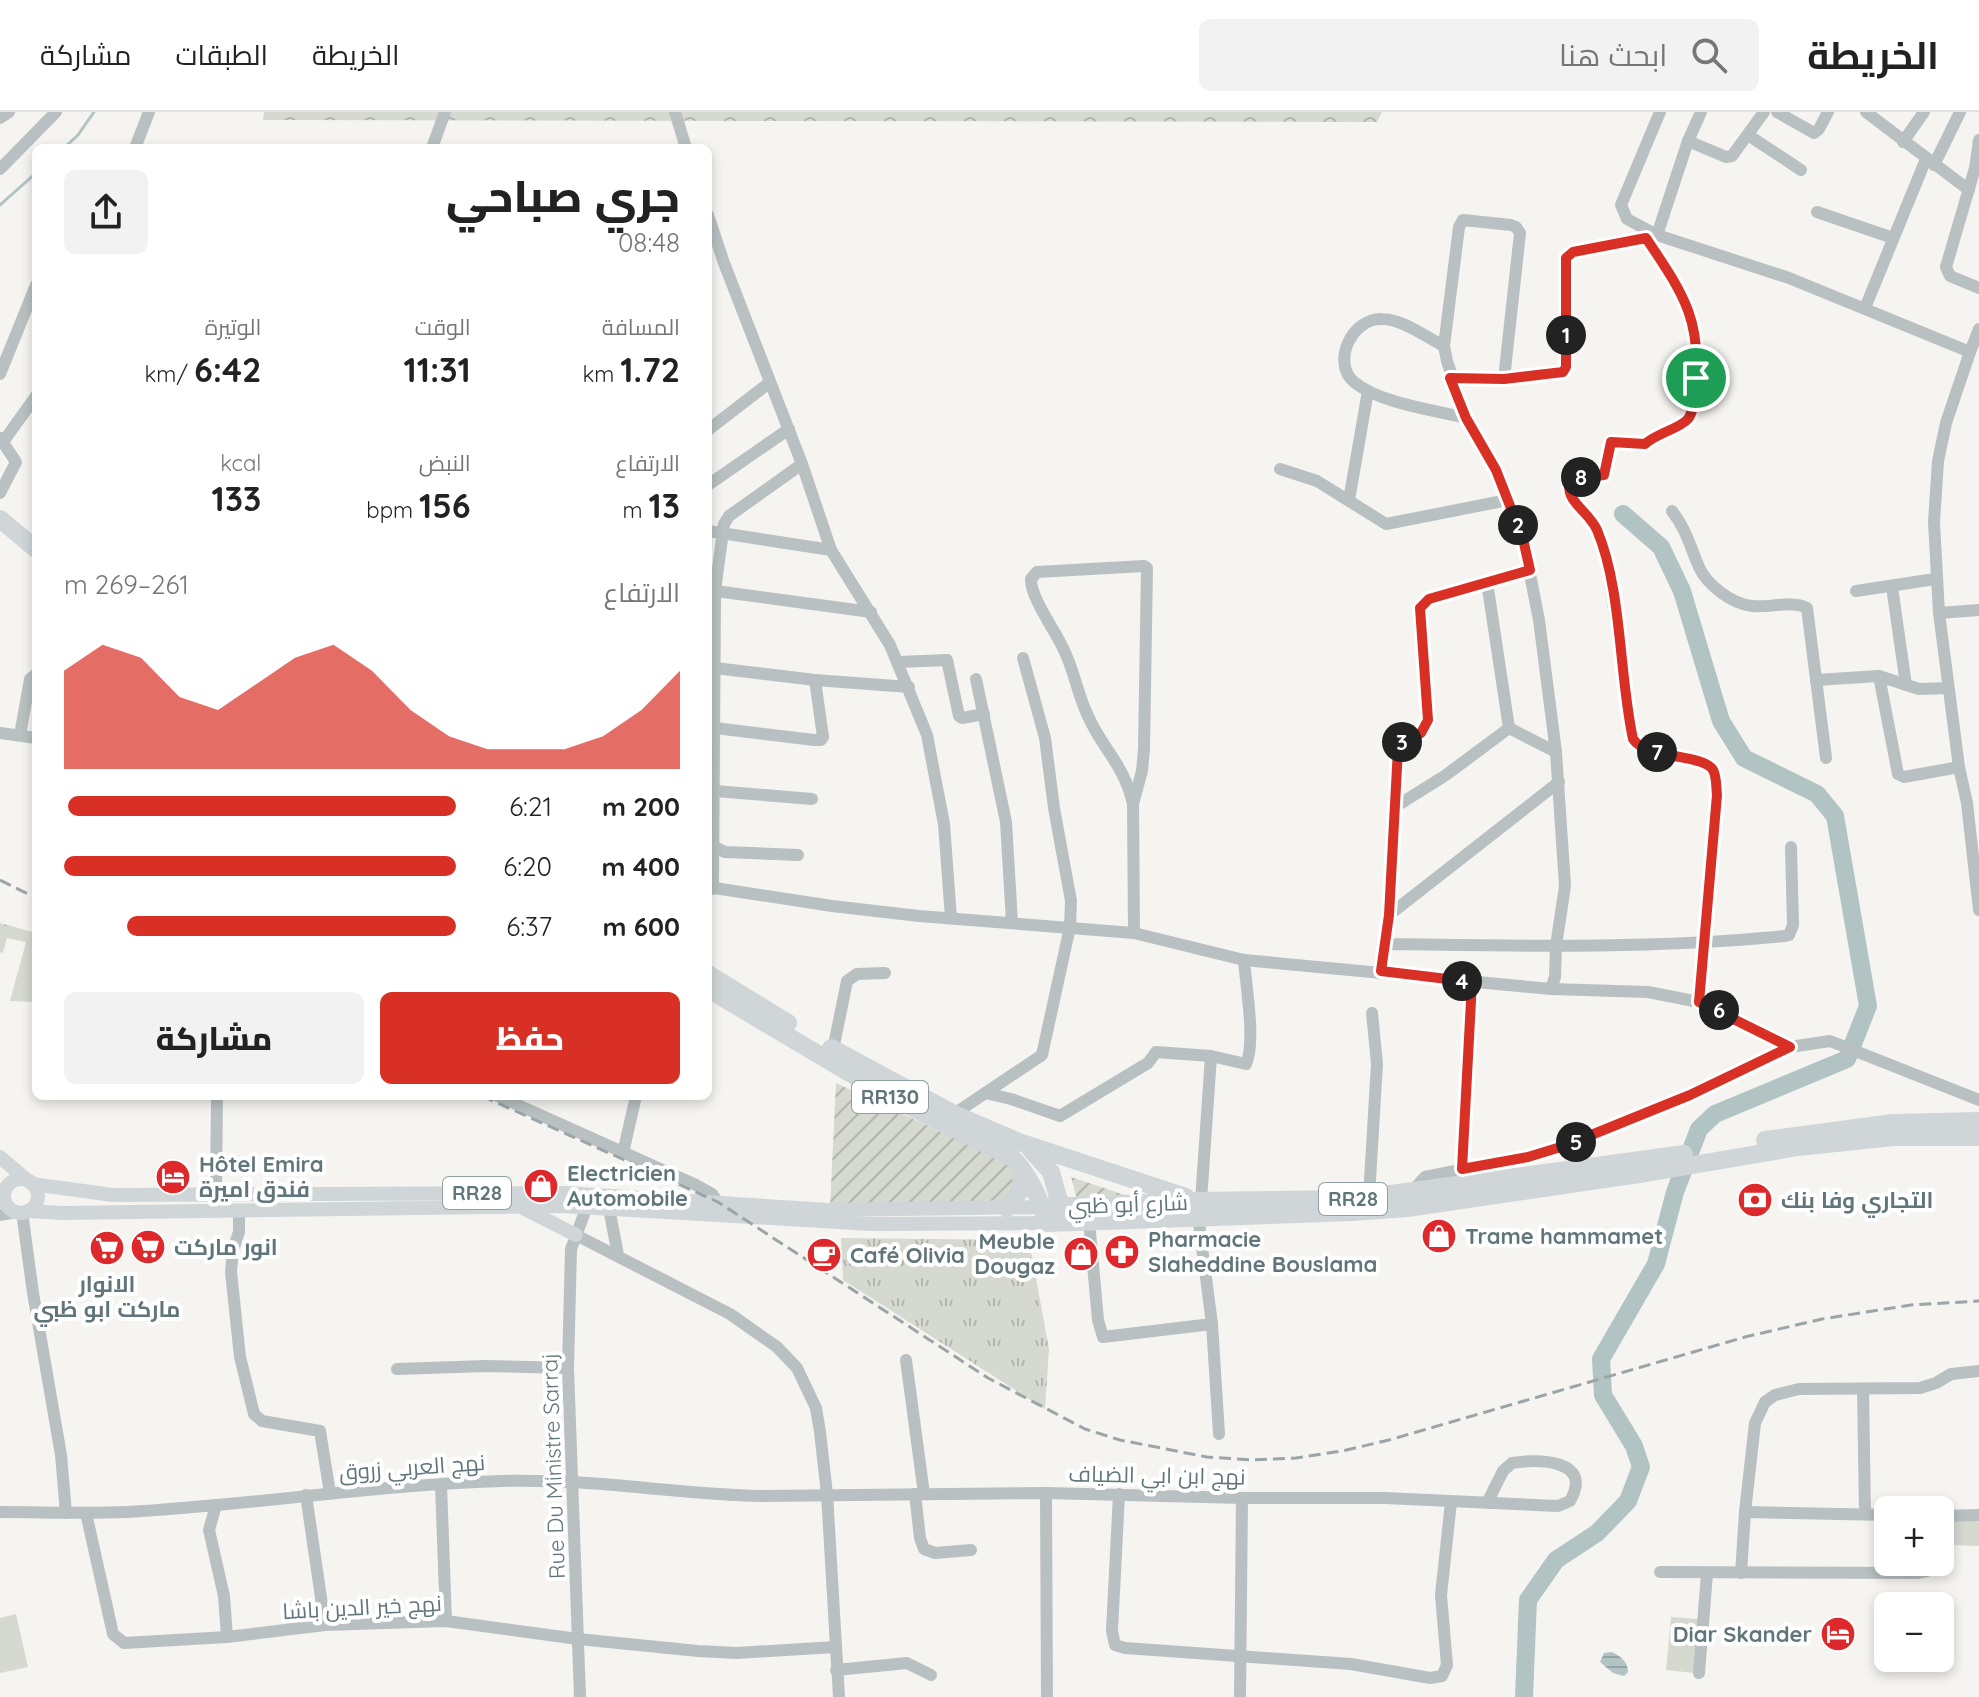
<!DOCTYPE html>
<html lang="ar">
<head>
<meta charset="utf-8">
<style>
  :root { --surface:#fff; --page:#f2f2f2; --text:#222; --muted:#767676; --line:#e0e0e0; --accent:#d93025 }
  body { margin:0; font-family:Quicksand,Cairo,sans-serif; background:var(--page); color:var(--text); direction:rtl; height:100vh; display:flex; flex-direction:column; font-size:30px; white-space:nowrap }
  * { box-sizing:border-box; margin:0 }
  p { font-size:26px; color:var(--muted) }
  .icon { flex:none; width:44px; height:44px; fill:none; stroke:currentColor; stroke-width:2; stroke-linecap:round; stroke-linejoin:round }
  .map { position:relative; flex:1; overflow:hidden; direction:ltr }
  .details { position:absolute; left:32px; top:32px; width:680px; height:956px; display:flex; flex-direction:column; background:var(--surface); border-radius:12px; box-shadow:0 4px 12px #0003; direction:rtl }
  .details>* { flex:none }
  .buttons { position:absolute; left:1874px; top:1384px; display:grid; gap:16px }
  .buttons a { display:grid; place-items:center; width:80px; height:80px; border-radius:12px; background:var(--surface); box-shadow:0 4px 12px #0003; font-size:40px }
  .pin { position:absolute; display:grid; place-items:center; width:68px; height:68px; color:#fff; margin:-34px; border:4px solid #fff; border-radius:50%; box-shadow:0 2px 8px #0007 }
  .km { position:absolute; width:40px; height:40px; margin:-20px; border-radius:50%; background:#222; color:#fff; font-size:22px; line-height:40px; text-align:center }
  .round { display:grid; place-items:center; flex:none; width:84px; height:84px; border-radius:12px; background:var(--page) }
  .summary { display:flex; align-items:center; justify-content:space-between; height:136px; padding:0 32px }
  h1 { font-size:44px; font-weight:800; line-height:60px }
  .metrics { display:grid; grid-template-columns:repeat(3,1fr); gap:12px; height:136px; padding:8px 32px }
  .metrics div { display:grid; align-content:center }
  .metrics b { font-size:34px; font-weight:800 }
  .metrics small { font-size:22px; font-weight:400 }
  .metrics p { font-size:22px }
  .chart { height:224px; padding:16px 32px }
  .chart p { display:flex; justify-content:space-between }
  .chart svg { width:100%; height:144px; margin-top:8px; fill:var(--accent); opacity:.7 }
  .primary-button { display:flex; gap:16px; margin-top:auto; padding:16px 32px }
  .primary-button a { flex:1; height:92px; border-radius:12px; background:var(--accent); color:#fff; font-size:32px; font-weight:800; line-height:92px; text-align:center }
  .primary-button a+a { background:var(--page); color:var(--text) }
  ul { padding:0 32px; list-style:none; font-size:26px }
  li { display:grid; grid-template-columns:128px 96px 1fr; align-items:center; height:60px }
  li i { height:20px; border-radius:10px; background:var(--accent) }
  header { display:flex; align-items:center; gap:48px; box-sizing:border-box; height:112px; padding:0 40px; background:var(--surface); border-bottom:2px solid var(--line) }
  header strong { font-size:38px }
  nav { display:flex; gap:44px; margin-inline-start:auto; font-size:28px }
  .search { width:560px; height:72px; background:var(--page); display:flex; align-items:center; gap:20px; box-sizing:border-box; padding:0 28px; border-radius:12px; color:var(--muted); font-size:30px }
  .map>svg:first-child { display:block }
  .grass { fill:#d6d9d0 }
  .forest { fill:url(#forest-crowns) }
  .park { fill:url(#park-tufts) }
  .garden { fill:url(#garden-furrows) }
  .water { fill:url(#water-rules) }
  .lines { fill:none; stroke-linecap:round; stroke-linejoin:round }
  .stream { stroke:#b1c3c3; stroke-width:3 }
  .river { stroke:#b1c3c3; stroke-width:18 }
  .minor { stroke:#b9c0c1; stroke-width:12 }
  .major { stroke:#d0d6d8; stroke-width:14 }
  .highway { stroke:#d0d6d8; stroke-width:18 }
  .rail { stroke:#9ba5a8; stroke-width:3; stroke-dasharray:12 6; stroke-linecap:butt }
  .route-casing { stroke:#fff; stroke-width:16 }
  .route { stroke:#d93025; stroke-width:10 }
  .labels { text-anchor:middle; stroke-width:8; stroke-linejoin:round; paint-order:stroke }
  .shield { fill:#fff; stroke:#909fa3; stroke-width:2 }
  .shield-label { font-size:20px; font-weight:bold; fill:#61767b }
  .poi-label { font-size:22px; font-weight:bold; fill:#61767b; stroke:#fff; text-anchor:start }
  .street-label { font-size:22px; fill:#61767b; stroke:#fff }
</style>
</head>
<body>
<header>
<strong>الخريطة</strong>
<div class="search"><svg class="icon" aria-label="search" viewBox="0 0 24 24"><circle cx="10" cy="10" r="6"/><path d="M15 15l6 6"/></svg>ابحث هنا</div>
<nav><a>الخريطة</a><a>الطبقات</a><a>مشاركة</a></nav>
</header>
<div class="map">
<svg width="1979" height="1585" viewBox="0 0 1979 1585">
  <defs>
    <pattern id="forest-crowns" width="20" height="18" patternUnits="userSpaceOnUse" patternTransform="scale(2)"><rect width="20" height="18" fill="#d6d9d0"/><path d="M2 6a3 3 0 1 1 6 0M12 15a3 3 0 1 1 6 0" fill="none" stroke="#b1b5ae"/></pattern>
    <pattern id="park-tufts" width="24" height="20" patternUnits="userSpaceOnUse" patternTransform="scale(2)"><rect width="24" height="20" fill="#d6d9d0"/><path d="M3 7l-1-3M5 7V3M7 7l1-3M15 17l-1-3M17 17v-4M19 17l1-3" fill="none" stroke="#b1b5ae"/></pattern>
    <pattern id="garden-furrows" width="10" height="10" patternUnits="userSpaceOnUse" patternTransform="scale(2)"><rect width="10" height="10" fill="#d6d9d0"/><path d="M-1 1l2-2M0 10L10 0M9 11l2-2" fill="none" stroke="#b1b5ae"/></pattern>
    <pattern id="water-rules" width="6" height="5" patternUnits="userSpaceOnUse" patternTransform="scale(2)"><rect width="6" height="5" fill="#b1c3c3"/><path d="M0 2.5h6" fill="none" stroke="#93a3a3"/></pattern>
  </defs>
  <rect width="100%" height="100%" fill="#f5f4f1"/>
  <g class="grass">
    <polygon points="36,818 36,890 10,889 29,819 35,821"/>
    <polygon points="1950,1408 1979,1408 1979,1434 1949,1433"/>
    <polygon points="16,1502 28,1555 0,1561 0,1506"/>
    <polygon points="1671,1505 1699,1507 1694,1561 1666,1558"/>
  </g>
  <polygon class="forest" points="264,0 1382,0 1377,10 263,8"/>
  <g class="park">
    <polygon points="0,811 29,819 26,830 7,826 3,841 0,840"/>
    <polygon points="841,1126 1029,1128 1049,1237 1045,1297 843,1168"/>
  </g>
  <g class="garden">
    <polygon points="836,971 1027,1060 1008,1094 830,1096"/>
    <polygon points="1071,1065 1146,1090 1078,1091"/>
  </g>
  <path class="water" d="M1611,1540C1620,1543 1628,1550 1628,1560L1624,1564L1613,1561L1600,1550L1604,1541Z"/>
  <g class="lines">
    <g class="stream">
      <polyline points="64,36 78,23 94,0"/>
      <polyline points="0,93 36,61"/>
    </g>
    <polyline class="river" points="1524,1585 1528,1488 1556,1448 1597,1421 1628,1389 1641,1355 1634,1334 1603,1283 1601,1247 1656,1152 1675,1080 1699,1017 1715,1002 1847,947 1868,894 1835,704 1817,682 1744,646 1721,609 1682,479 1661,435 1623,402"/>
    <g class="minor">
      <polyline points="675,0 686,36"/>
      <polyline points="1660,0 1621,93 1627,107 1657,123 1789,166 1970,240 1946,311 1938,349 1934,410 1939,501 1959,655 1967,691 1979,798"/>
      <polyline points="1777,0 1814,21 1819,17 1828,0"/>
      <polyline points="1866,0 1969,78"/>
      <polyline points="0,6 9,0"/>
      <polyline points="1748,23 1801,58"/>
      <polyline points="1979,28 1975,56 1946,155 1950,164 1979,176"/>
      <polyline points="1688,29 1726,45 1732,44 1764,0"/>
      <polyline points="1903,30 1924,0"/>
      <polyline points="135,36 149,0"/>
      <polyline points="432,36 445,0"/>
      <polyline points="1934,53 1960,0"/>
      <polyline points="0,57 56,0"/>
      <polyline points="1817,100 1893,126"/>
      <polyline points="708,103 724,151 802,352 831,438 890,533 927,623 944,712 951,806"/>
      <polyline points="1657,123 1688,29 1701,0"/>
      <path d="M1646,126C1681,179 1703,208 1695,275C1694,285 1694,297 1689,305C1682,316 1666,317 1656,323C1651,326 1647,331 1641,334L1611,330L1604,363L1571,367C1562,387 1588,398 1597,418C1607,442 1610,471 1614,497C1620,540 1624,584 1633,627C1646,647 1704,642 1713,658C1717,665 1716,676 1717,683L1699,890"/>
      <polyline points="1865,196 1926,47"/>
      <path d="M1444,234C1426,225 1402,207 1382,207C1352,206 1331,250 1354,270C1379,291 1434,298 1466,306"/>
      <polyline points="1970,240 1979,217"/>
      <polyline points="0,262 36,173"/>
      <polyline points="1450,266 1504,267 1563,260 1566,255 1566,146 1573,140 1650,125"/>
      <polyline points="1504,267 1520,121 1516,115 1511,113 1463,108 1459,115 1444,234 1447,249 1466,306 1496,358 1523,427 1539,508 1556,640 1565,774 1556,834 1555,865 1551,877"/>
      <polyline points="708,318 769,271"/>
      <polyline points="0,326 16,350 0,381"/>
      <polyline points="3,330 36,284"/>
      <polyline points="1280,357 1317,369 1386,412 1508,388"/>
      <polyline points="708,373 789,317"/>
      <polyline points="1349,388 1368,279"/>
      <path d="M1672,399C1686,417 1690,434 1699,455C1707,473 1732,492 1752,494C1768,496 1794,488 1807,496L1826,646"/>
      <polyline points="708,419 831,438"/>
      <polyline points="1487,470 1509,616"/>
      <polyline points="1892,475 1906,573"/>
      <polyline points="708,478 871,500"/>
      <polyline points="1856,479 1935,467"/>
      <polyline points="1939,501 1979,498"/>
      <polyline points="898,550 947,548 959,604 962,606 984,602"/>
      <polyline points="1879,564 1898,662 1904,665 1959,655"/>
      <polyline points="976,567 1006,710 1012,810"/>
      <polyline points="815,568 909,575"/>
      <polyline points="1816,568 1879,564 1919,577 1948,576"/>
      <polyline points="715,616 814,628 821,628 823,625 815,568 715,556"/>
      <polyline points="1509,616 1556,640"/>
      <polyline points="0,621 36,626"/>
      <polyline points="20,623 30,567 36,562"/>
      <polyline points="715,679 812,687"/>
      <path d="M1133,692L1142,659L1144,637L1147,456L1144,454L1037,460L1031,467C1030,484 1054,517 1062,534C1074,556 1077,582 1088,604C1103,638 1124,652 1133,692L1134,821"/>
      <polyline points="1395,695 1446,663 1509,616"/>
      <polyline points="708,732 725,740 798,743"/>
      <polyline points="708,775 832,794 919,804 1134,821 1244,848 1551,877 1648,880 1699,890 1790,935"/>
      <polyline points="713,777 715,479 724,412 729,404 802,352"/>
      <polyline points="1389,803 1559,670"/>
      <path d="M1385,832C1519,834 1652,837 1785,824L1789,823L1793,813L1791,735"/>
      <path d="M1381,859L1389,803L1398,637C1406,622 1423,625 1428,608L1420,496L1429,487L1530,458"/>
      <polyline points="833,938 847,869 857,862 885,861"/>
      <path d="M985,981L1011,987L1060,1004L1148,951L1156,940L1211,944L1246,952C1256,930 1246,875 1244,848"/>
      <polyline points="498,984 696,1073 712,1082 721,1095"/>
      <polyline points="954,1002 1042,943 1070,815 1071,789 1054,696 1045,626 1023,546"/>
      <polyline points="623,1041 636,984"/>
      <polyline points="1462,1057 1472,870"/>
      <polyline points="1410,1081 1425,1065 1549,1040 1690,983 1790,935 1830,929 1979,988"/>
      <polyline points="0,1082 4,1081"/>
      <polyline points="216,1083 217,984"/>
      <polyline points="1369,1084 1377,952 1372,901"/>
      <polyline points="1201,1089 1211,944"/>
      <polyline points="608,1091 618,1143"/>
      <polyline points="239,1098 239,1120 233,1138 231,1160 240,1245 254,1302 262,1309 320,1319 330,1381"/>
      <polyline points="22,1100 33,1181 61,1343 66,1401"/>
      <polyline points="0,1103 15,1100"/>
      <polyline points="1198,1104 1212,1212 1219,1322"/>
      <polyline points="1089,1109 1098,1208 1103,1225 1212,1212"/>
      <polyline points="576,1123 730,1202 777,1235 797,1256 816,1296 820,1320 827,1382 839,1585"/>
      <polyline points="906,1248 924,1382"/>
      <polyline points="397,1257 486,1254 568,1256"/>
      <polyline points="1863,1277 1865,1402"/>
      <polyline points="441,1373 446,1509"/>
      <polyline points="1046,1381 1047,1585"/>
      <polyline points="915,1382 920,1426 924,1437 935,1441 971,1438"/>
      <polyline points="1119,1382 1112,1519 1115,1533 1125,1536 1351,1552 1430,1566 1442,1564 1447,1553 1441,1483 1451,1390"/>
      <polyline points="306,1383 325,1513"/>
      <polyline points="216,1393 209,1418 224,1484 227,1525"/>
      <path d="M0,1400C42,1400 85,1402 127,1400C252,1393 376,1373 501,1369C589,1366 674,1382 761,1384L1046,1381L1242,1386H1385L1558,1394L1570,1389C1594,1347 1538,1347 1512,1351L1503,1359L1487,1391"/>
      <polyline points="1745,1400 1755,1311 1765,1290 1775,1283 1799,1277 1920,1276 1936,1271 1951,1262 1979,1259"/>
      <polyline points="86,1401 113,1522 124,1531 227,1525 325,1513 446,1509 578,1527 698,1539 737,1541 835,1535"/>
      <polyline points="1940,1404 1979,1403"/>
      <polyline points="1660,1460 1917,1461 1927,1459 1934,1450"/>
      <polyline points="1741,1461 1745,1400 1888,1403"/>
      <polyline points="836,1558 907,1551 931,1563"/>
      <polyline points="1699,1561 1707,1462"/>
      <polyline points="580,1585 568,1256 571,1137 589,1089"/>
      <polyline points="1240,1585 1242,1386"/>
    </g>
    <g class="major">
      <polyline points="0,1045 27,1068"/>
      <circle cx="21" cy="1084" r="17"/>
      <polyline points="32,1072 113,1083 564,1081 830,1098 1043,1095"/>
      <polyline points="521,1095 576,1123"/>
      <polyline points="28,1099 63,1101 562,1094 872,1112 1047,1111"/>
    </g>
    <g class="highway">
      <polyline points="0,407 36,437"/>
      <polyline points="708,862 788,911"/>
      <path d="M708,877L892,986L1010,1044C1028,1060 1040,1087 1047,1111L1353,1100L1407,1096L1646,1061L1798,1035L1893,1025H1979"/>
      <polyline points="831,936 954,1002 1019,1030 1186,1085"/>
      <polyline points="1765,1028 1893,1011 1979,1009"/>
      <polyline points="1031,1038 1051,1060 1063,1103"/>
      <polyline points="1043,1095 1196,1089 1354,1087 1684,1042"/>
      <polyline points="1007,1096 1020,1079 1022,1058"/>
    </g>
    <g class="rail">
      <polyline points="0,768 36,786"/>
      <polyline points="482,984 718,1090 988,1266 1085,1317 1120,1328 1207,1345 1252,1348 1296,1346 1342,1339 1389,1328 1745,1225 1822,1207 1911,1193 1979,1189"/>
    </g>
  </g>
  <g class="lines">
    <defs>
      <path id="route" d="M1646,126C1682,180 1703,208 1695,277C1694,286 1694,299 1688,307C1679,317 1657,321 1645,332L1611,330L1604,363L1571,367C1562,388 1588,398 1597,418C1622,477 1619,563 1633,627C1646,647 1704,642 1713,658C1717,665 1716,676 1717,683L1699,890L1790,935L1690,983L1564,1034L1528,1045L1462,1057L1472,870L1381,859L1389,803L1398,637L1406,627L1421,621L1428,608L1420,496L1429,487L1530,458L1523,427L1496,358L1466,306L1450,266L1504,267L1563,260L1566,255V146L1573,140Z"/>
    </defs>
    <use href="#route" class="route-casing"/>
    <use href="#route" class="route"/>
  </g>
  <defs>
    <symbol id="hotel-disc" viewBox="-11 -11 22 22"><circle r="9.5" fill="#dd292b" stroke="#fff"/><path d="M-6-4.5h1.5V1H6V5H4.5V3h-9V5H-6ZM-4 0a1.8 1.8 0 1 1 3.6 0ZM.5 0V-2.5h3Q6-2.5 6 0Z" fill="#fff"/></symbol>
    <symbol id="shop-disc" viewBox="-11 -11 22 22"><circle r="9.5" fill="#dd292b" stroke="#fff"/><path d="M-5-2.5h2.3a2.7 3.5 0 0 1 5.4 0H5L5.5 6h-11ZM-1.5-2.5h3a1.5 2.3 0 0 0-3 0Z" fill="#fff"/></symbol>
    <symbol id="bank-disc" viewBox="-11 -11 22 22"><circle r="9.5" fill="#dd292b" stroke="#fff"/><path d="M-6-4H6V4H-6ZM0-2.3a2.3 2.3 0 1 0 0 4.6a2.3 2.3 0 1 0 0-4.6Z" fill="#fff"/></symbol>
    <symbol id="supermarket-disc" viewBox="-11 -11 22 22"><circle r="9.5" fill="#dd292b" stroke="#fff"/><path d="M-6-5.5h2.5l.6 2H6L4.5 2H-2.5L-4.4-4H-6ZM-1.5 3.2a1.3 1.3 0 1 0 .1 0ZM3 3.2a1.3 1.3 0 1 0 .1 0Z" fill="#fff"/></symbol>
    <symbol id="pharmacy-disc" viewBox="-11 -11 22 22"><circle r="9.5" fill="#dd292b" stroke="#fff"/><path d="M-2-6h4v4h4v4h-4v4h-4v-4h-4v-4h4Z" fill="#fff"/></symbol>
    <symbol id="cafe-disc" viewBox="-11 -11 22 22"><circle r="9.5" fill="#dd292b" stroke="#fff"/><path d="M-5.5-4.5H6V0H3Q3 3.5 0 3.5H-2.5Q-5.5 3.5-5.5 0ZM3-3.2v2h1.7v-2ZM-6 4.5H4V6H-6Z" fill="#fff"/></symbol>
  </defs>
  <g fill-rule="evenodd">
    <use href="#hotel-disc" x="153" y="1045" width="40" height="40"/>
    <use href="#shop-disc" x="521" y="1054" width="40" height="40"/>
    <use href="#bank-disc" x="1735" y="1068" width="40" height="40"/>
    <use href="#shop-disc" x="1419" y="1104" width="40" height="40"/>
    <use href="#supermarket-disc" x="128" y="1115" width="40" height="40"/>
    <use href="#supermarket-disc" x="87" y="1116" width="40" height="40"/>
    <use href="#pharmacy-disc" x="1102" y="1120" width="40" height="40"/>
    <use href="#shop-disc" x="1061" y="1122" width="40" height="40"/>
    <use href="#cafe-disc" x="804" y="1123" width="40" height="40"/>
    <use href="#hotel-disc" x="1818" y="1502" width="40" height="40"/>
  </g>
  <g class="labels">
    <g class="shield">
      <rect x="852" y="969" width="76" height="32" rx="6"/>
      <rect x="443" y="1065" width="68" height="32" rx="6"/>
      <rect x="1319" y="1071" width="68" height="32" rx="6"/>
    </g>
    <g class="shield-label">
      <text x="890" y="992">RR130</text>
      <text x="477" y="1088">RR28</text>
      <text x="1353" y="1094">RR28</text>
    </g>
    <g class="poi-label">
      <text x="199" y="1060">Hôtel Emira<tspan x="199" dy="25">فندق اميرة</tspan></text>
      <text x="567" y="1069">Electricien<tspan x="567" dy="25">Automobile</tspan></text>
      <text x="1781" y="1096">التجاري وفا بنك</text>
      <text x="1465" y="1132">Trame hammamet</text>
      <text x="1148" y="1135">Pharmacie<tspan x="1148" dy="25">Slaheddine Bouslama</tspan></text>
      <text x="1055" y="1137" text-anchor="end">Meuble<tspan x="1055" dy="25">Dougaz</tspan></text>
      <text x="174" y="1143">انور ماركت</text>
      <text x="850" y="1151">Café Olivia</text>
      <text x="107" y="1180" text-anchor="middle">الانوار<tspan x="107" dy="25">ماركت ابو ظبي</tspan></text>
      <text x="1812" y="1530" text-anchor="end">Diar Skander</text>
    </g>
    <g class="street-label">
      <text transform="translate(1128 1092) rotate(-2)" y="8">شارع أبو ظبي</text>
      <text transform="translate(553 1354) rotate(-92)" y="8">Rue Du Ministre Sarraj</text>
      <text transform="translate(412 1355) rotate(-4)" y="8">نهج العربي زروق</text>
      <text transform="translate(1157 1363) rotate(1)" y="8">نهج ابن ابي الضياف</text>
      <text transform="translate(362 1495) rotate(-3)" y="8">نهج خير الدين باشا</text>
    </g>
  </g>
</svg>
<div class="buttons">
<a>+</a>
<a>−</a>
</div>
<div class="pin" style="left:1696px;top:266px;background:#1e9e55"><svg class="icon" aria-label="arrive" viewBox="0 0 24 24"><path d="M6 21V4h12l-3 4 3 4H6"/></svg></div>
<b class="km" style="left:1566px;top:223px">1</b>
<b class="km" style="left:1518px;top:413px">2</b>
<b class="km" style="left:1402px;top:630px">3</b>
<b class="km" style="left:1462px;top:869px">4</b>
<b class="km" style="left:1576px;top:1030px">5</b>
<b class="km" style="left:1719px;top:898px">6</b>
<b class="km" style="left:1657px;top:640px">7</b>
<b class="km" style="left:1581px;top:365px">8</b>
<section class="details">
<div class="summary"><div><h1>جري صباحي</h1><p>08:48</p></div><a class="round"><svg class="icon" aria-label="share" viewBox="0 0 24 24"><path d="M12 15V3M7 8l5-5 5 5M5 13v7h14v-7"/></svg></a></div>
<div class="metrics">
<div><p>المسافة</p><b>1.72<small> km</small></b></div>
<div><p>الوقت</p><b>11:31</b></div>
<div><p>الوتيرة</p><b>6:42<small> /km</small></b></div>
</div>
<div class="metrics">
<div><p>الارتفاع</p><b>13<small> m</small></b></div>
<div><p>النبض</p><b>156<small> bpm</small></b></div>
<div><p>kcal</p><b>133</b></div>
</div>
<div class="chart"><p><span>الارتفاع</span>261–269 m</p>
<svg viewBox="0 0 160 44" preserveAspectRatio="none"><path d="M0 44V14L10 6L20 10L30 22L40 26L50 18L60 10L70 6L80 14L90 26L100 34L110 38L120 38L130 38L140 34L150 26L160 14V44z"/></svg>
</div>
<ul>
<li><b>200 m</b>6:21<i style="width:99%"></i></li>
<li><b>400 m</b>6:20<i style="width:100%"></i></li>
<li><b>600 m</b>6:37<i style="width:84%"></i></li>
</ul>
<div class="primary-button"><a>حفظ</a><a>مشاركة</a></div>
</section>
</div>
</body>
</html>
